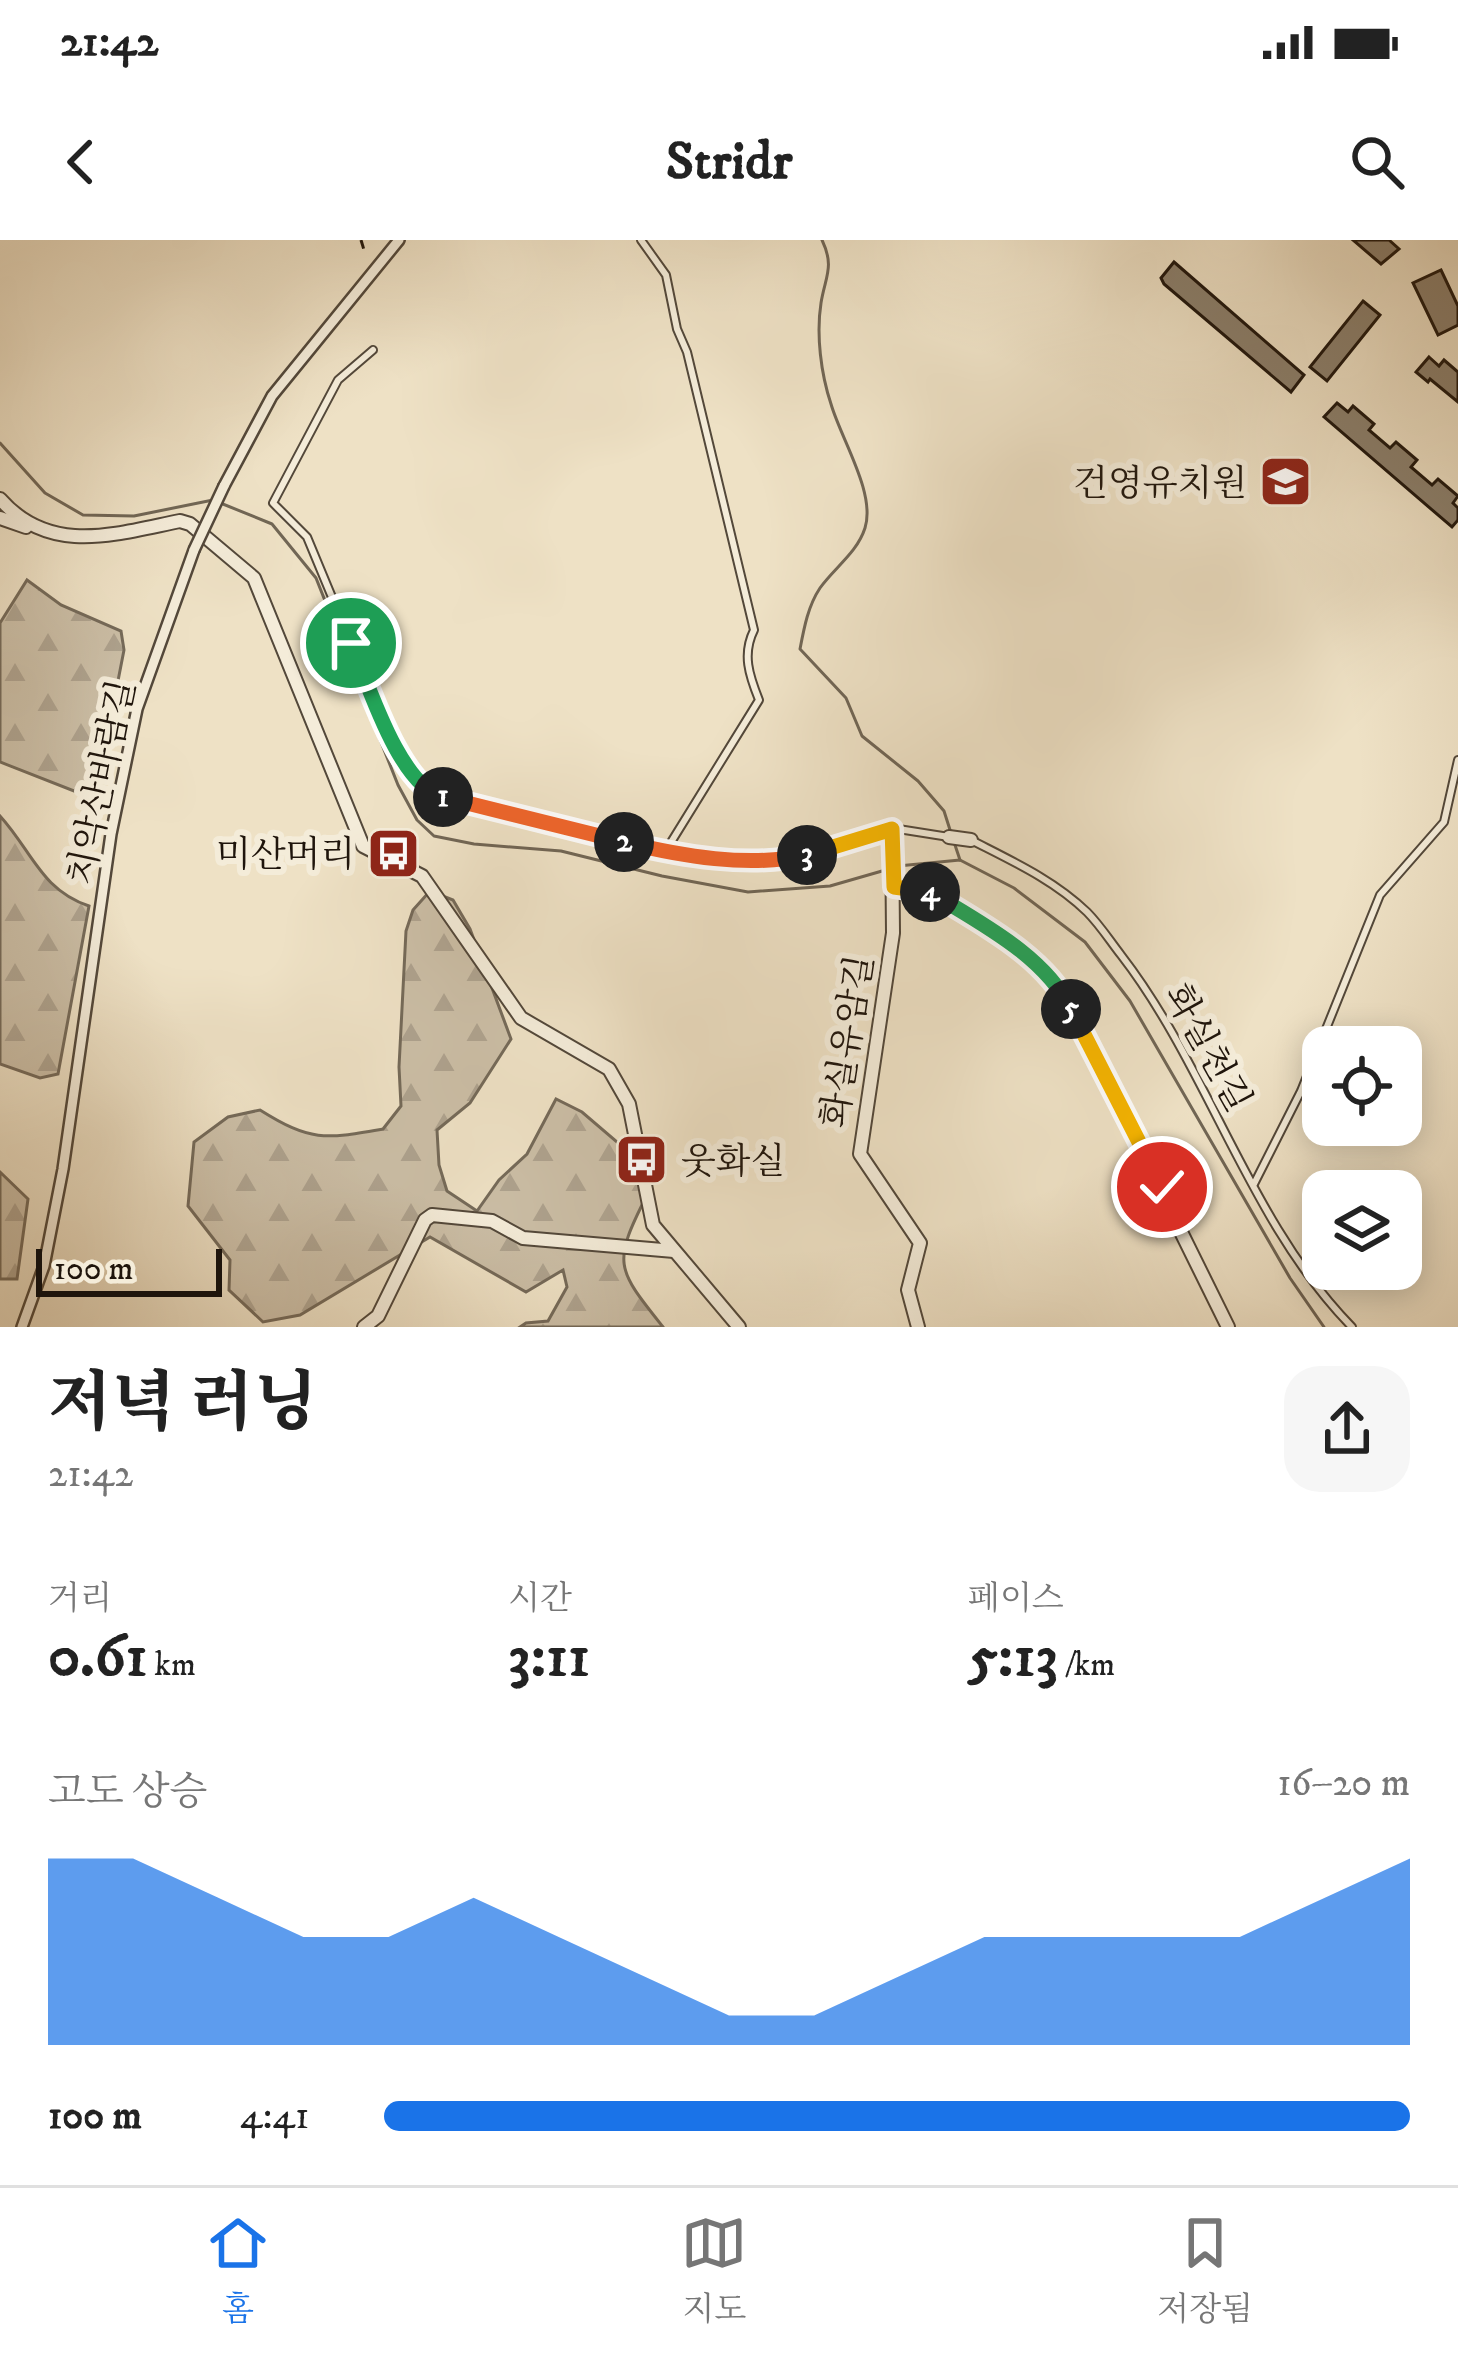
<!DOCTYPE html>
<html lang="ko">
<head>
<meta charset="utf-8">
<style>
  :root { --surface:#fff; --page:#f6f6f6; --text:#222; --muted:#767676; --line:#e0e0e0; --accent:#1a73e8 }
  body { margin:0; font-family:"IM FELL DW Pica","Noto Serif KR",serif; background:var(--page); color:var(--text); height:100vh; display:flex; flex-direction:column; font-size:45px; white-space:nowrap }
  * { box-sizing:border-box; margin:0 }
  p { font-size:39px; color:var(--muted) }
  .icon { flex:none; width:66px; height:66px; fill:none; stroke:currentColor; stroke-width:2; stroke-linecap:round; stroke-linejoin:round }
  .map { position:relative; height:1087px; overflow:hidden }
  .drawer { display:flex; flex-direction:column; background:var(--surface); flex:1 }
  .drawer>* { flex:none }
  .fabs { position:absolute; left:1302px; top:786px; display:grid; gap:24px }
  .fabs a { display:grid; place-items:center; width:120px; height:120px; border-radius:24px; background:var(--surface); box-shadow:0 6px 30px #0003; font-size:60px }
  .scale { position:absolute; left:36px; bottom:30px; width:186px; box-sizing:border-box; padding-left:12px; border:6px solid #1f150c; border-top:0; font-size:33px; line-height:42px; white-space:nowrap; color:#1f150c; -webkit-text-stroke:9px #f4ecd9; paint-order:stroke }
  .pin { position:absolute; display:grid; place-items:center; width:102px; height:102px; color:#fff; margin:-51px; border:6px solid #fff; border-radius:50%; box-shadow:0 3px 12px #0007 }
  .km { position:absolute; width:60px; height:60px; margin:-30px; border-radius:50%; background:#222; color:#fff; font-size:33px; line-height:60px; text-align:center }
  .round { display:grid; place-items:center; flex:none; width:126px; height:126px; border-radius:36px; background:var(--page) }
  .overview { display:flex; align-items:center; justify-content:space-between; height:204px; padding:0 48px }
  h1 { font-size:66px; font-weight:800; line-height:90px }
  .metrics { display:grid; grid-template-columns:repeat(3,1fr); gap:18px; height:204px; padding:12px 48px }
  .metrics div { display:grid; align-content:center }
  .metrics b { font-size:60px; font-weight:800 }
  .metrics small { font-size:33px; font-weight:400 }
  .metrics p { font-size:33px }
  .chart { height:336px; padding:24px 48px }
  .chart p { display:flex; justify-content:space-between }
  .chart svg { width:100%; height:216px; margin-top:12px; fill:var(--accent); opacity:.7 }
  ul { padding:0 48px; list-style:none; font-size:39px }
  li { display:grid; grid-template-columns:192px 144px 1fr; align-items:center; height:90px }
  li i { height:30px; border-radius:15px; background:var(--accent) }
  .status { display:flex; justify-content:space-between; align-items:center; height:84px; padding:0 60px; background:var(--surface); direction:ltr }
  .status svg { height:33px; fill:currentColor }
  header { display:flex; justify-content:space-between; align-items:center; height:156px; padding:0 48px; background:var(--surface); font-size:54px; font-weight:800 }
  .tab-bar { display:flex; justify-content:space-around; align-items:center; height:168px; border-top:3px solid var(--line); background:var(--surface); font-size:33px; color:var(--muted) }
  .tab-bar a { display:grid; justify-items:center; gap:6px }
  .tab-bar .on { color:var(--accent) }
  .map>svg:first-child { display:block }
  .forest { fill:url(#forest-firs); stroke:#756a59; stroke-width:3 }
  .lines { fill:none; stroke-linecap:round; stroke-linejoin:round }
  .stream { stroke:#716655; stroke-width:3 }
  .building { fill:#8b7f6c; stroke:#1f150c; stroke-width:3 }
  .service-casing { stroke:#53483a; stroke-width:10 }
  .pedestrian-casing { stroke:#53483a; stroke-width:14 }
  .minor-casing { stroke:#53483a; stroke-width:16 }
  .path { stroke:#1f150c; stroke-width:3; stroke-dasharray:9 6; stroke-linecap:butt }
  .service { stroke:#f4ecd9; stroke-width:6 }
  .pedestrian { stroke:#f4ecd9; stroke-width:9 }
  .minor { stroke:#f4ecd9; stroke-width:12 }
  .pedestrian-bridge-casing { stroke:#53483a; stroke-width:14; stroke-linecap:butt }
  .pedestrian-bridge { stroke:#f4ecd9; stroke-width:9 }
  .split-1-casing { stroke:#fff; stroke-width:24 }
  .split-2-casing { stroke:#fff; stroke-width:24 }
  .split-3-casing { stroke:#fff; stroke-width:24 }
  .split-4-casing { stroke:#fff; stroke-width:24 }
  .split-5-casing { stroke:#fff; stroke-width:24 }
  .split-6-casing { stroke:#fff; stroke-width:24 }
  .split-1 { stroke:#22a559; stroke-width:15 }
  .split-2 { stroke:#f0652b; stroke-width:15 }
  .split-3 { stroke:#f0652b; stroke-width:15 }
  .split-4 { stroke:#f5b400; stroke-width:15 }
  .split-5 { stroke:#22a559; stroke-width:15 }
  .split-6 { stroke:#f5b400; stroke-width:15 }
  .labels { text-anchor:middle; stroke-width:12; stroke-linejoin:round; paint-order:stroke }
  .poi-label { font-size:36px; fill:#1f150c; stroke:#f4ecd9; text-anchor:end }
  .street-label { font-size:36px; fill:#1f150c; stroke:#f4ecd9 }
</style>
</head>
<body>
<div class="status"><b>21:42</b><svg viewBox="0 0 49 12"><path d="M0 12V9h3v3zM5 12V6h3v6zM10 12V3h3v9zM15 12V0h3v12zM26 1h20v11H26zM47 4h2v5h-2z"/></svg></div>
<header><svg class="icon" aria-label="back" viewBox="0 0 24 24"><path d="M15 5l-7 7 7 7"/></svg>Stridr<svg class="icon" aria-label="search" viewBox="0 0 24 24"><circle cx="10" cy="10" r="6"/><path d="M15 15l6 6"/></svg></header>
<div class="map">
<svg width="1458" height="1087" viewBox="0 0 1458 1087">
  <defs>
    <pattern id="forest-firs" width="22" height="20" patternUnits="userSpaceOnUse" patternTransform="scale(3)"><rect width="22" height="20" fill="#cbbea6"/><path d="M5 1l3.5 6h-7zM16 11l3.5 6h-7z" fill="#aea28e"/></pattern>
  </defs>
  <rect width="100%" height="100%" fill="#eee1c5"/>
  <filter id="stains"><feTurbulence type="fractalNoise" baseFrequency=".00167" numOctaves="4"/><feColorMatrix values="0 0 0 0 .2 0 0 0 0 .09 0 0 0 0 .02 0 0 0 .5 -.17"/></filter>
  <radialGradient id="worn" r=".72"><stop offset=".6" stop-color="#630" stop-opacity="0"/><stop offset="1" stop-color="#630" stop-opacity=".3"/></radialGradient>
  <g class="forest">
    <polygon points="27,340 61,365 121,391 124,410 101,528 74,551 0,522 0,383"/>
    <path d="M0,576C32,611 41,650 89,666L58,834L40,838L0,824Z"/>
    <path d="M430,651L453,660L470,689L511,799L470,863L437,890L439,925L447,951L477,971L499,940L527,914L556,859L582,872L637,919L647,955C612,1024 616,1028 663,1087H520L526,1083L548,1081L567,1047L563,1030L526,1052L430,997L300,1075L263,1082L229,1050L230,1020L188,966L194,902L228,877L260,870C311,902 325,899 383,889L401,866L399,827L406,691L413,670Z"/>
    <polygon points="0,932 28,959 17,1039 0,1039"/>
  </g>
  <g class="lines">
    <g class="stream">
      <path d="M822,0C835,27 825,37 821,63C816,95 821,134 831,164C841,199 876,253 865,288C857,313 834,328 820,348C808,366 804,388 800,409L846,458L862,496L918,541L944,571L951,593"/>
      <polyline points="0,203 45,253 83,275 134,276 213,260 272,284 316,338 398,545 417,580 434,596 474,604 561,611 662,636 748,652 830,646 889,629"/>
      <polyline points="954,602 960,620"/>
      <polyline points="898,626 960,620 1014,648 1085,702 1130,761 1290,1038 1324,1087"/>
    </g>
  </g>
  <g class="building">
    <polygon points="1353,0 1389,0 1399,9 1381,24"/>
    <polygon points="1174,22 1304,135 1291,152 1164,44 1161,38"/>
    <polygon points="1441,30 1458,66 1458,85 1438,95 1413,43"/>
    <polygon points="1363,61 1380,75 1327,141 1310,127"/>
    <polygon points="1429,117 1439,126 1444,120 1458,132 1458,162 1430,139 1428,142 1416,132"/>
    <polygon points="1337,163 1348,172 1353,166 1374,184 1369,190 1390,208 1396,202 1417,220 1411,227 1432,245 1438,239 1458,256 1453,263 1458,268 1458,280 1452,287 1324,177"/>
  </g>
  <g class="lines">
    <defs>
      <g id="service">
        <path d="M641,0L666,35L677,89L687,112L754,390C742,414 749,435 759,460L665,612"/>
        <polyline points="373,110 338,140 273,263 307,297 395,509 430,554 665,612 728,619 801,617 892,588 949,597"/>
        <path d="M971,600C1012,621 1054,640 1087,672C1100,685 1110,701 1121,715C1210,830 1249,982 1352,1087"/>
        <polyline points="1254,944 1301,851 1380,655 1444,582 1458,520"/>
      </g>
      <g id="pedestrian">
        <polyline points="224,246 272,156 399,0"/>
        <polyline points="22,1087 44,1026 63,929 111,594 137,469 194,310"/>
      </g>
      <g id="minor">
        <path d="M0,259C50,316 115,294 180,281L190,284L254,338L363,606L422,636L521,778L609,829L629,864L653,985L739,1087"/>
        <polyline points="0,278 26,287"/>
        <polyline points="892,588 893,693 860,914 920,1003 908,1050 918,1087"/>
        <polyline points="949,597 971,600"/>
        <polyline points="894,647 926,650 982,684 1026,715 1064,755 1228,1087"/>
        <polyline points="364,1087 378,1076 425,980 432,975 492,981 523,998 674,1011"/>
      </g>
    </defs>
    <use href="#service" class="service-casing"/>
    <use href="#pedestrian" class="pedestrian-casing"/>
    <use href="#minor" class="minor-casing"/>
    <polyline class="path" points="361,0 364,10"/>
    <use href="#service" class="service"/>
    <use href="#pedestrian" class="pedestrian"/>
    <use href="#minor" class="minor"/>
    <defs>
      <polyline id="pedestrian-bridge" points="194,310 224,246"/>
    </defs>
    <use href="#pedestrian-bridge" class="pedestrian-bridge-casing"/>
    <use href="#pedestrian-bridge" class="pedestrian-bridge"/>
  </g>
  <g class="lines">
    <defs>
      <path id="split-1" d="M351,403C368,443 399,546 443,557"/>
      <polyline id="split-2" points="443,557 624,602"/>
      <path id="split-3" d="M624,602C681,616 748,628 807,615"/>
      <polyline id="split-4" points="807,615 892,589 894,647 930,652"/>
      <path id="split-5" d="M930,652C980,683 1044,715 1071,769"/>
      <polyline id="split-6" points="1071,769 1162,947"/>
    </defs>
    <use href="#split-1" class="split-1-casing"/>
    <use href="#split-2" class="split-2-casing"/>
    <use href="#split-3" class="split-3-casing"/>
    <use href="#split-4" class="split-4-casing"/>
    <use href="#split-5" class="split-5-casing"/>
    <use href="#split-6" class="split-6-casing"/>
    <use href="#split-1" class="split-1"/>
    <use href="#split-2" class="split-2"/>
    <use href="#split-3" class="split-3"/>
    <use href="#split-4" class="split-4"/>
    <use href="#split-5" class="split-5"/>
    <use href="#split-6" class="split-6"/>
  </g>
  <defs>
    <symbol id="school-square" viewBox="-11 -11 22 22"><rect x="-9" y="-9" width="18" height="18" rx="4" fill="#8f2418" stroke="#f4ecd9"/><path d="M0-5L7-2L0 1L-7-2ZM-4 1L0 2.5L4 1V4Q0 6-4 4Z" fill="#fff"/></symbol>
    <symbol id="bus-square" viewBox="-11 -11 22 22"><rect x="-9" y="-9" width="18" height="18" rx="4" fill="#8f2418" stroke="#f4ecd9"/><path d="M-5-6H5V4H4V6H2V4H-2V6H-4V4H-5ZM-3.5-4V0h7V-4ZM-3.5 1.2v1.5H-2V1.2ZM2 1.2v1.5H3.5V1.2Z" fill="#fff"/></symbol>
  </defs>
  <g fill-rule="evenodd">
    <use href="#school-square" x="1256" y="212" width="59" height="59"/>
    <use href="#bus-square" x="364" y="584" width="59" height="59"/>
    <use href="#bus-square" x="612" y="890" width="59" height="59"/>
  </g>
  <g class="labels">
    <g class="poi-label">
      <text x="1247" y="255">건영유치원</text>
      <text x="355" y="626">미산머리</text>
      <text x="681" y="933" text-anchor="start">웃화실</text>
    </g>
    <g class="street-label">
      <text transform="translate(100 542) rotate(-78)" y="13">치악산바람길</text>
      <text transform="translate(846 801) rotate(-81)" y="13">화실유암길</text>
      <text transform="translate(1209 807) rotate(61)" y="13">화실천길</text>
    </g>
  </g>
  <rect width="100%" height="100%" filter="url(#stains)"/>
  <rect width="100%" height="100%" fill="url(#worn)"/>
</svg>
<div class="fabs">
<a><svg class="icon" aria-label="locate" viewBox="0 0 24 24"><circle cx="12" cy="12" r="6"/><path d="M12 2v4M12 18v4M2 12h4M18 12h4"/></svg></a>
<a><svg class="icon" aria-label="layers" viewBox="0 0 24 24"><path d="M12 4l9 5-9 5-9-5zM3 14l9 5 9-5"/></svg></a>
</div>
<div class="scale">100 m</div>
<div class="pin" style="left:351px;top:403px;background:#1e9e55"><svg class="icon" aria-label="arrive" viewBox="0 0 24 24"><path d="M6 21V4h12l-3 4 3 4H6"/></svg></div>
<div class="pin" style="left:1162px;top:947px;background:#d93025"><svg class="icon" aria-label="check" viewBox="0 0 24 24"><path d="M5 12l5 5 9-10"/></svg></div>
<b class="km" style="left:443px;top:557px">1</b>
<b class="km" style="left:624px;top:602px">2</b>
<b class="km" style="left:807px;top:615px">3</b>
<b class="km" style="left:930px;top:652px">4</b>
<b class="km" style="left:1071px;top:769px">5</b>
</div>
<section class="drawer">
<div class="overview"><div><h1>저녁 러닝</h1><p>21:42</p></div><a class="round"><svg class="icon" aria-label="share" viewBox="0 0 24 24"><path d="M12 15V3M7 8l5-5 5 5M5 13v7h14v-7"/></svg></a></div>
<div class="metrics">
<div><p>거리</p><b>0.61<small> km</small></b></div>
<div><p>시간</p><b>3:11</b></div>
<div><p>페이스</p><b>5:13<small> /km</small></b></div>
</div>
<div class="chart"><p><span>고도 상승</span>16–20 m</p>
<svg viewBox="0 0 160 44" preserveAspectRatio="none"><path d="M0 44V6L10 6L20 14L30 22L40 22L50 14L60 22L70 30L80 38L90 38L100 30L110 22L120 22L130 22L140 22L150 14L160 6V44z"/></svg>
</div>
<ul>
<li><b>100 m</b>4:41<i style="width:100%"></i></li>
</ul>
</section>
<nav class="tab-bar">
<a class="on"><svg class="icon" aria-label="home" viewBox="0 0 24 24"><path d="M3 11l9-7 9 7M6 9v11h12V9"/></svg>홈</a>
<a><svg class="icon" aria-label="map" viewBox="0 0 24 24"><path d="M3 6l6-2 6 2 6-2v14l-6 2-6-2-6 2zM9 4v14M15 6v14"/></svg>지도</a>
<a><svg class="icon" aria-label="saved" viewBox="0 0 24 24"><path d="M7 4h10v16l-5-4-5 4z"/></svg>저장됨</a>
</nav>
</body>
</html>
